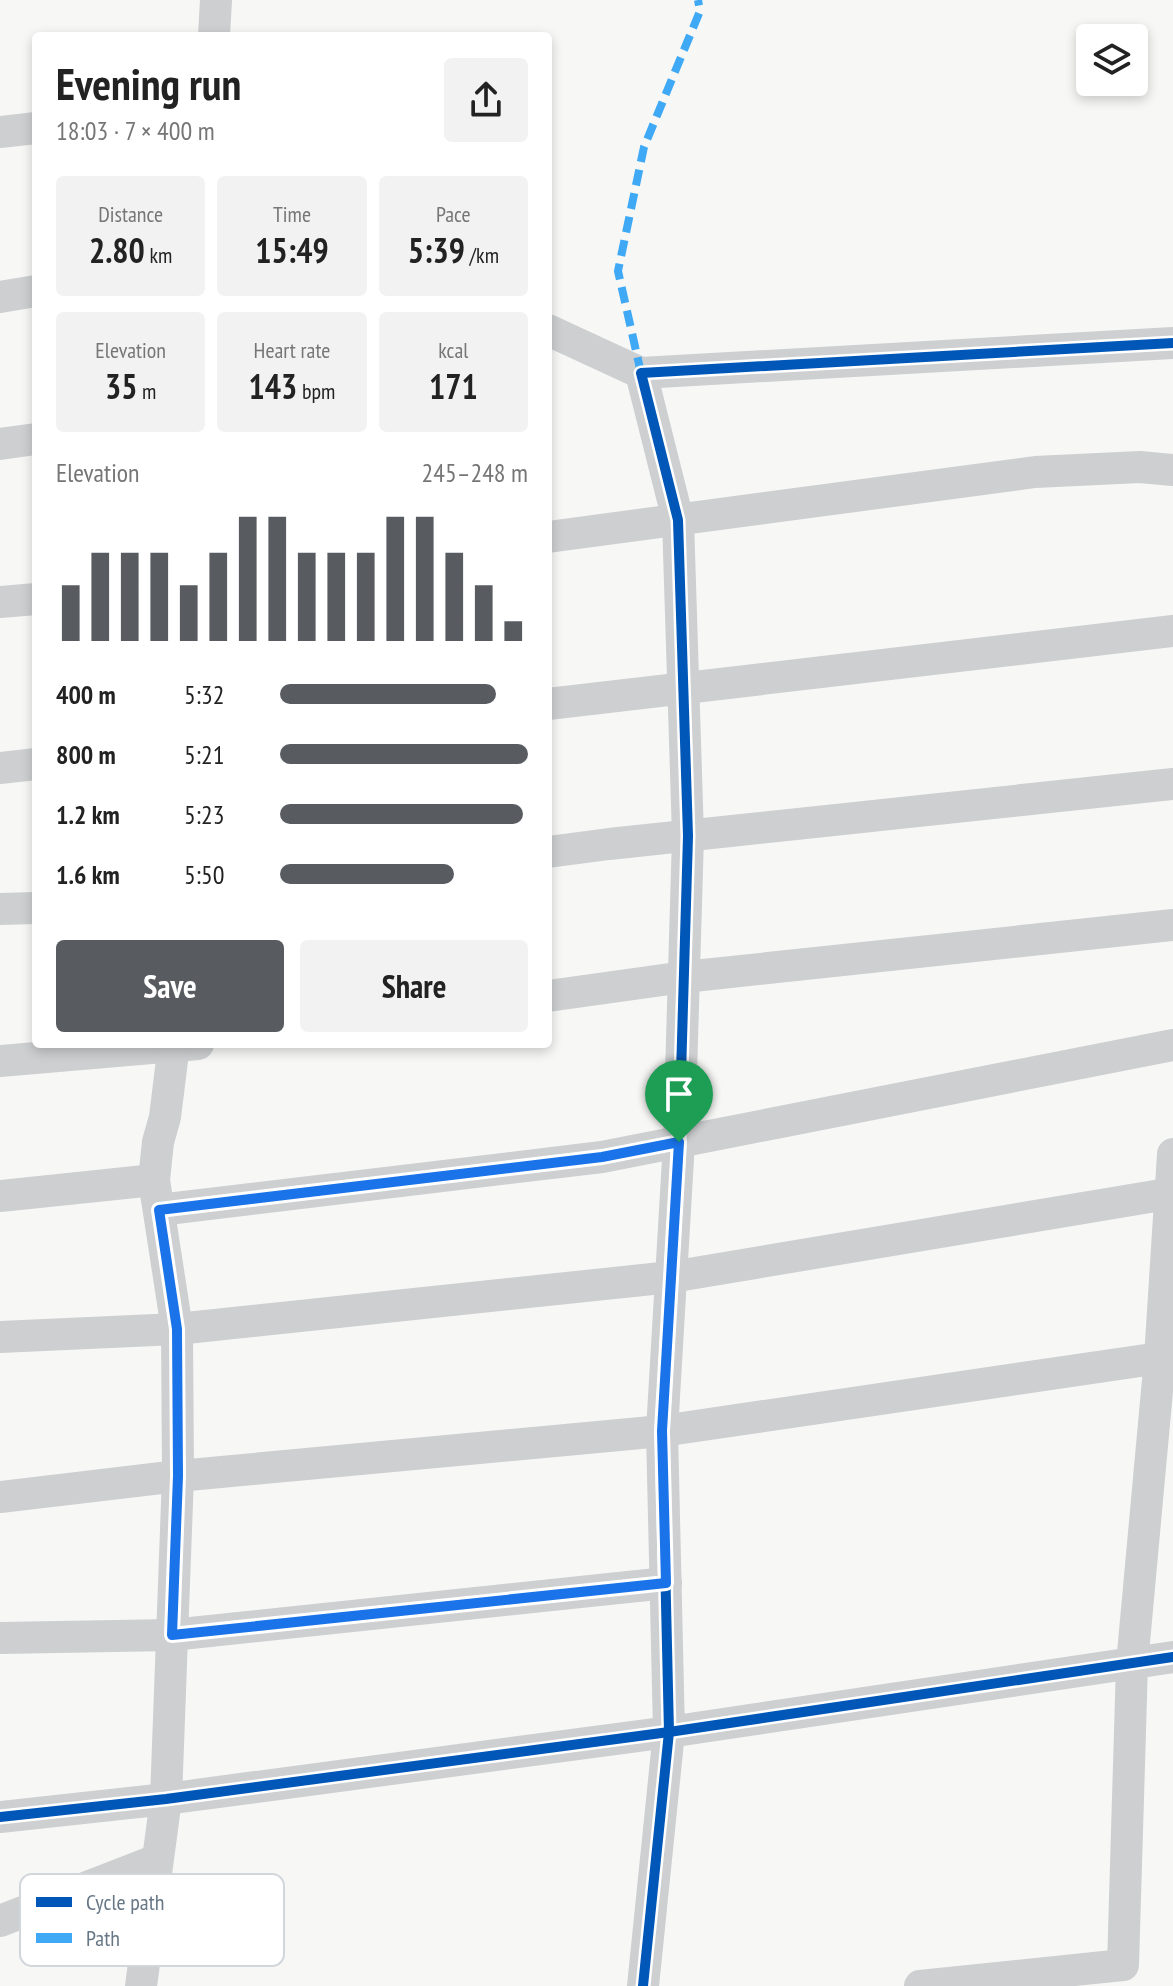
<!DOCTYPE html>
<html lang="en">
<head>
<meta charset="utf-8">
<style>
  :root { --surface:#fff; --page:#f2f2f2; --text:#222; --muted:#767676; --accent:#585c61 }
  body { margin:0; font-family:"PT Sans Narrow",sans-serif; background:var(--page); color:var(--text); height:100vh; display:flex; flex-direction:column; font-size:30px; white-space:nowrap }
  * { box-sizing:border-box; margin:0 }
  p { font-size:26px; color:var(--muted) }
  .icon { flex:none; width:44px; height:44px; fill:none; stroke:currentColor; stroke-width:2; stroke-linecap:round; stroke-linejoin:round }
  .map { position:relative; flex:1; overflow:hidden }
  .sheet { position:absolute; left:32px; top:32px; width:520px; height:1016px; display:flex; flex-direction:column; background:var(--surface); border-radius:8px; box-shadow:0 4px 12px #0003 }
  .sheet>* { flex:none }
  .fabs { position:absolute; left:1076px; top:24px; display:grid; gap:16px }
  .fabs a { display:grid; place-items:center; width:72px; height:72px; border-radius:8px; background:var(--surface); box-shadow:0 4px 12px #0003; font-size:40px }
  .pin { position:absolute; display:grid; place-items:center; width:68px; height:68px; color:#fff; margin:-82px -34px; border-radius:50% 50% 50% 0; rotate:-45deg; box-shadow:0 0 8px #0007 }
  .pin .icon { rotate:45deg }
  .round { display:grid; place-items:center; flex:none; width:84px; height:84px; border-radius:8px; background:var(--page) }
  .headline { display:flex; align-items:center; justify-content:space-between; height:136px; padding:0 24px }
  h1 { font-size:44px; font-weight:700; line-height:60px }
  .metrics { display:grid; grid-template-columns:repeat(3,1fr); gap:12px; height:136px; padding:8px 24px }
  .metrics div { display:grid; align-content:center; border-radius:8px; background:var(--page); text-align:center }
  .metrics b { font-size:34px; font-weight:700 }
  .metrics small { font-size:22px; font-weight:400 }
  .metrics p { font-size:22px }
  .chart { height:224px; padding:16px 24px }
  .chart p { display:flex; justify-content:space-between }
  .chart svg { width:100%; height:144px; margin-top:8px; stroke:var(--accent); stroke-width:6 }
  .button { display:flex; gap:16px; margin-top:auto; padding:16px 24px }
  .button a { flex:1; height:92px; border-radius:8px; background:var(--accent); color:#fff; font-size:32px; font-weight:700; line-height:92px; text-align:center }
  .button a+a { background:var(--page); color:var(--text) }
  ul { padding:0 24px; list-style:none; font-size:26px }
  li { display:grid; grid-template-columns:128px 96px 1fr; align-items:center; height:60px }
  li i { height:20px; border-radius:10px; background:var(--accent) }
  .map>svg:first-child { display:block }
  .lines { fill:none; stroke-linecap:round; stroke-linejoin:round }
  .minor { stroke:#cdcfd0; stroke-width:32 }
  .quiet { stroke:#3fa9f5; stroke-width:8; stroke-dasharray:16 8; stroke-linecap:butt }
  .cycleway-casing { stroke:#fff; stroke-width:15 }
  .cycleway { stroke:#0057b8; stroke-width:10 }
  .route-casing { stroke:#fff; stroke-width:16 }
  .route { stroke:#1a73e8; stroke-width:10 }
  .key { fill:#fff; stroke:#d1d6db; stroke-width:2 }
  .key-label { font-size:22px; fill:#677786 }
</style>
</head>
<body>
<div class="map">
<svg width="1173" height="1986" viewBox="0 0 1173 1986">
  <rect width="100%" height="100%" fill="#f7f7f6"/>
  <g class="lines">
    <g class="minor">
      <polyline points="214,36 216,0"/>
      <polyline points="0,132 36,128"/>
      <polyline points="0,297 36,291"/>
      <polyline points="548,330 641,373"/>
      <polyline points="0,444 36,439"/>
      <polyline points="548,537 1035,472 1140,467 1173,470"/>
      <polyline points="0,602 36,599"/>
      <polyline points="548,704 1173,631"/>
      <polyline points="0,768 36,764"/>
      <polyline points="548,852 609,844 1173,784"/>
      <polyline points="0,909 36,908"/>
      <polyline points="548,996 684,977 1173,925"/>
      <polyline points="0,1061 198,1044"/>
      <polyline points="0,1196 154,1180"/>
      <polyline points="159,1210 602,1157 1173,1045"/>
      <polyline points="0,1337 177,1329 671,1277 1173,1193"/>
      <polyline points="0,1497 178,1476 662,1431 1173,1356"/>
      <polyline points="0,1638 172,1635 666,1583"/>
      <polyline points="0,1817 166,1799 669,1732 1173,1657"/>
      <polyline points="0,1921 157,1860"/>
      <polyline points="141,1986 166,1799 178,1476 177,1329 154,1180 158,1142 165,1117 174,1044"/>
      <polyline points="643,1986 669,1732 662,1431 679,1142 688,836 678,520 641,373 1173,343"/>
      <polyline points="920,1986 1123,1965 1132,1664 1160,1358 1173,1154"/>
    </g>
    <polyline class="quiet" points="641,373 618,271 644,147 700,11 698,0"/>
    <defs>
      <g id="cycleway">
        <polyline points="0,1817 166,1799 669,1732 1173,1657"/>
        <polyline points="643,1986 669,1732 662,1431 679,1142 688,836 678,520 641,373 1173,343"/>
      </g>
    </defs>
    <use href="#cycleway" class="cycleway-casing"/>
    <use href="#cycleway" class="cycleway"/>
  </g>
  <g class="lines">
    <defs>
      <polygon id="route" points="679,1142 662,1431 666,1583 172,1635 178,1476 177,1329 159,1210 602,1157"/>
    </defs>
    <use href="#route" class="route-casing"/>
    <use href="#route" class="route"/>
  </g>
  <rect x="20" y="1874" width="264" height="92" rx="12" class="key"/>
  <rect x="36" y="1897" width="36" height="10" fill="#0057b8"/>
  <rect x="36" y="1933" width="36" height="10" fill="#3fa9f5"/>
  <g class="key-label">
    <text x="86" y="1910">Cycle path</text>
    <text x="86" y="1946">Path</text>
  </g>
</svg>
<div class="fabs">
<a><svg class="icon" aria-label="layers" viewBox="0 0 24 24"><path d="M12 4l9 5-9 5-9-5zM3 14l9 5 9-5"/></svg></a>
</div>
<div class="pin" style="left:679px;top:1142px;background:#1e9e55"><svg class="icon" aria-label="arrive" viewBox="0 0 24 24"><path d="M6 21V4h12l-3 4 3 4H6"/></svg></div>
<section class="sheet">
<div class="headline"><div><h1>Evening run</h1><p>18:03 · 7 × 400 m</p></div><a class="round"><svg class="icon" aria-label="share" viewBox="0 0 24 24"><path d="M12 15V3M7 8l5-5 5 5M5 13v7h14v-7"/></svg></a></div>
<div class="metrics">
<div><p>Distance</p><b>2.80<small> km</small></b></div>
<div><p>Time</p><b>15:49</b></div>
<div><p>Pace</p><b>5:39<small> /km</small></b></div>
</div>
<div class="metrics">
<div><p>Elevation</p><b>35<small> m</small></b></div>
<div><p>Heart rate</p><b>143<small> bpm</small></b></div>
<div><p>kcal</p><b>171</b></div>
</div>
<div class="chart"><p><span>Elevation</span>245–248 m</p>
<svg viewBox="0 0 160 44" preserveAspectRatio="none"><path d="M5 44V27M15 44V17M25 44V17M35 44V17M45 44V27M55 44V17M65 44V6M75 44V6M85 44V17M95 44V17M105 44V17M115 44V6M125 44V6M135 44V17M145 44V27M155 44V38"/></svg>
</div>
<ul>
<li><b>400 m</b>5:32<i style="width:87%"></i></li>
<li><b>800 m</b>5:21<i style="width:100%"></i></li>
<li><b>1.2 km</b>5:23<i style="width:98%"></i></li>
<li><b>1.6 km</b>5:50<i style="width:70%"></i></li>
</ul>
<div class="button"><a>Save</a><a>Share</a></div>
</section>
</div>
</body>
</html>
